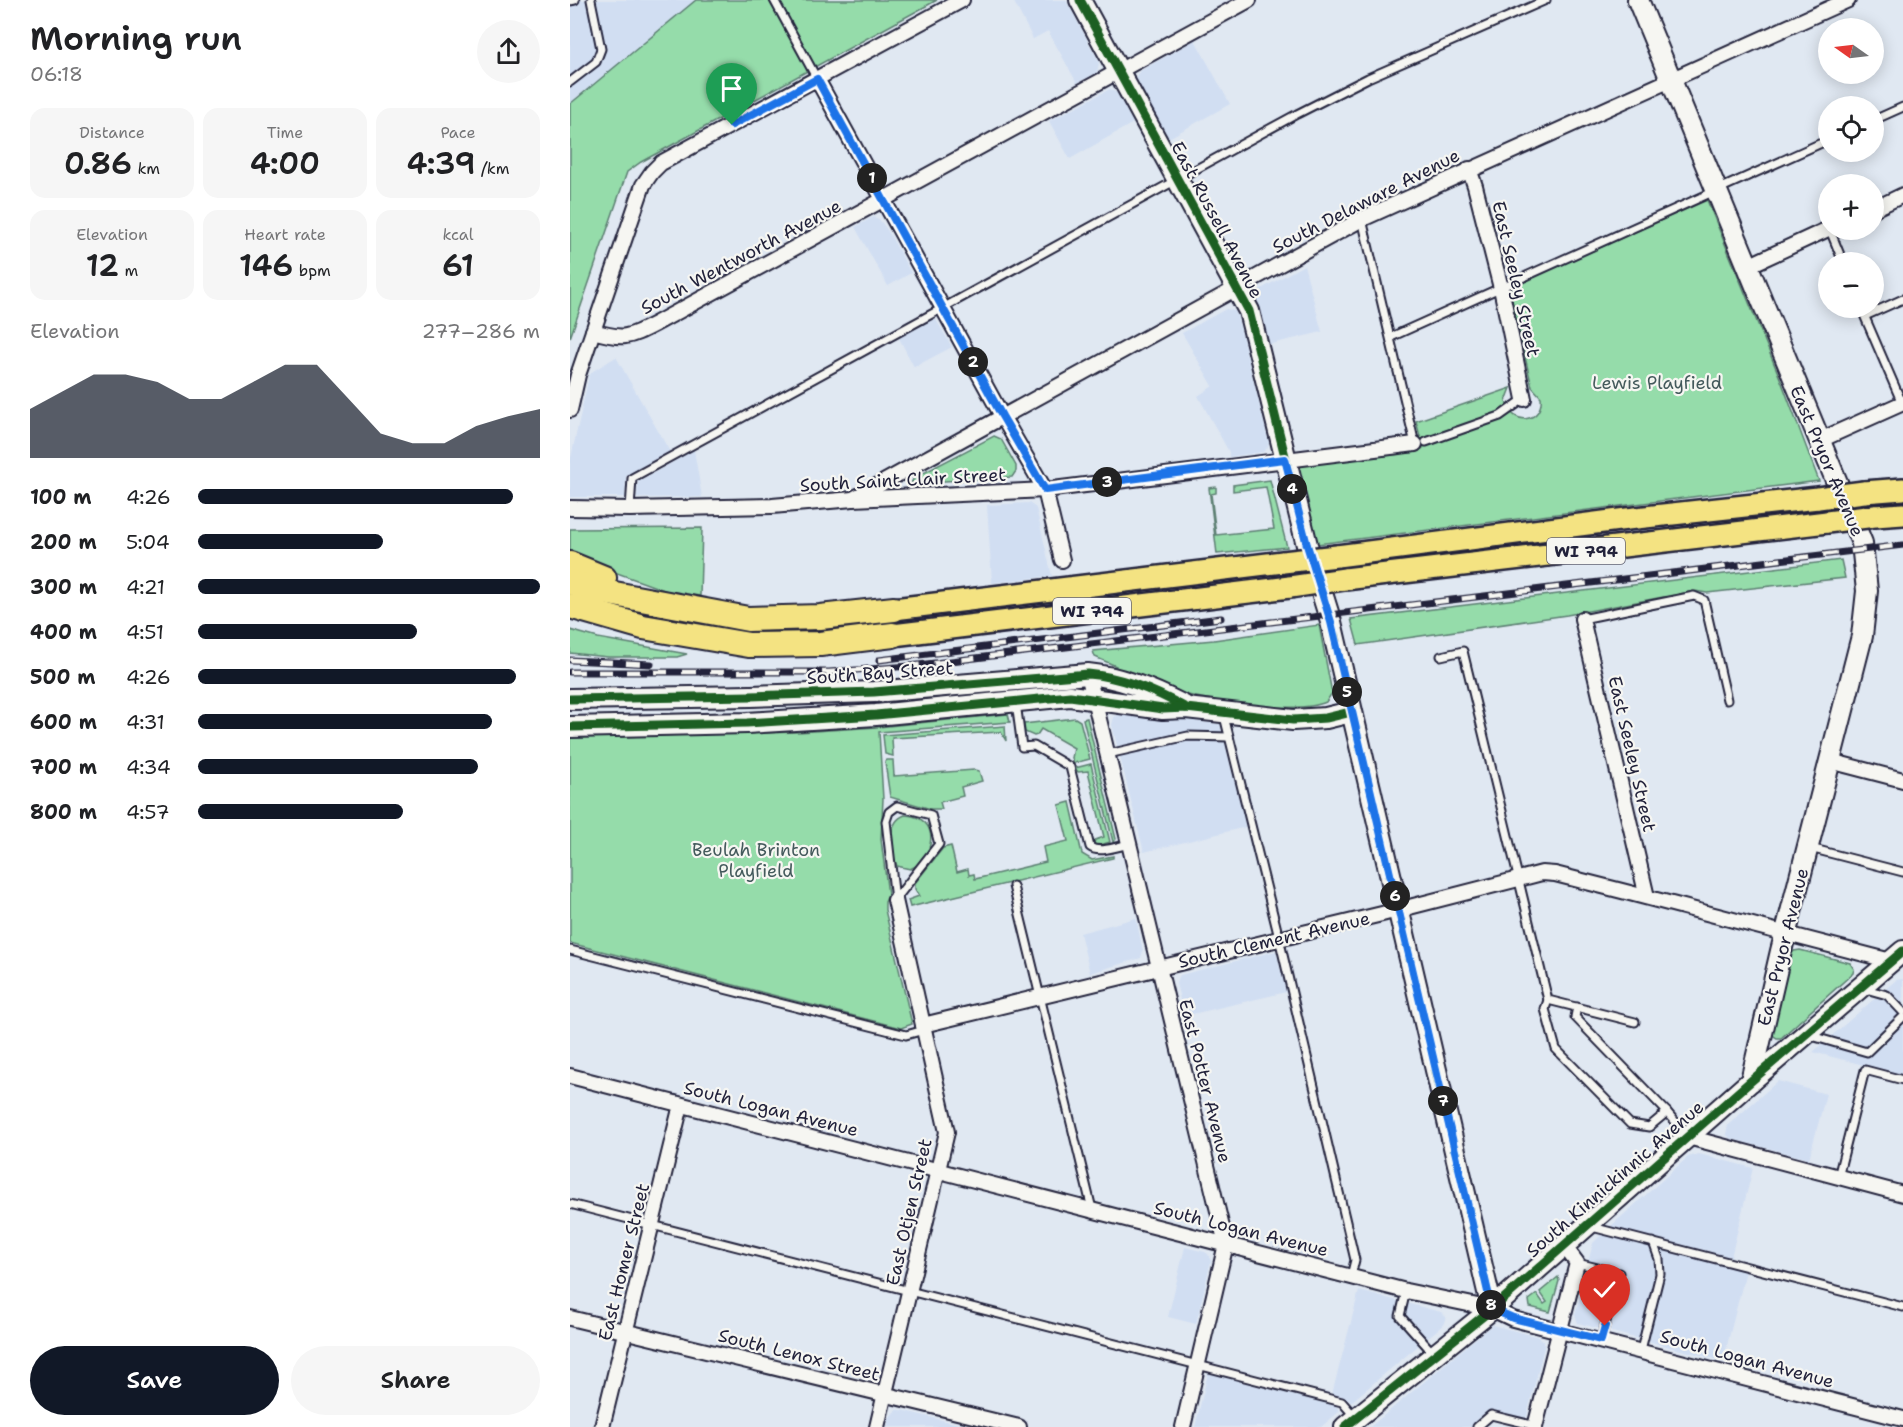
<!DOCTYPE html>
<html lang="en">
<head>
<meta charset="utf-8">
<style>
  :root { --surface:#fff; --page:#f6f6f6; --text:#202124; --muted:#757577; --accent:#111827 }
  body { margin:0; font-family:"Shantell Sans",sans-serif; background:var(--page); color:var(--text); height:100vh; display:flex; flex-direction:column; font-size:22px; white-space:nowrap }
  * { box-sizing:border-box; margin:0 }
  p { font-size:20px; color:var(--muted) }
  .icon { flex:none; width:33px; height:33px; fill:none; stroke:currentColor; stroke-width:2; stroke-linecap:round; stroke-linejoin:round }
  .map { position:relative; flex:1; overflow:hidden }
  .drawer { display:flex; flex-direction:column; background:var(--surface); width:570px }
  .drawer>* { flex:none }
  .needle { width:39px; rotate:284deg }
  .fabs { position:absolute; left:1248px; top:18px; display:grid; gap:12px }
  .fabs a { display:grid; place-items:center; width:66px; height:66px; border-radius:50%; background:var(--surface); box-shadow:0 3px 15px #0003; font-size:30px }
  .pin { position:absolute; display:grid; place-items:center; width:51px; height:51px; color:#fff; margin:-62px -26px; border-radius:50% 50% 50% 0; rotate:-45deg; box-shadow:0 0 6px #0007 }
  .pin .icon { rotate:45deg }
  .km { position:absolute; width:30px; height:30px; margin:-15px; border-radius:50%; background:#222; color:#fff; font-size:16px; line-height:30px; text-align:center }
  .round { display:grid; place-items:center; flex:none; width:63px; height:63px; border-radius:32px; background:var(--page) }
  .head { display:flex; align-items:center; justify-content:space-between; height:102px; padding:0 30px }
  h1 { font-size:33px; font-weight:600; line-height:45px }
  .figures { display:grid; grid-template-columns:repeat(3,1fr); gap:9px; height:102px; padding:6px 30px }
  .figures div { display:grid; align-content:center; border-radius:15px; background:var(--page); text-align:center }
  .figures b { font-size:30px; font-weight:600 }
  .figures small { font-size:16px; font-weight:400 }
  .figures p { font-size:16px }
  .chart { height:168px; padding:12px 30px }
  .chart p { display:flex; justify-content:space-between }
  .chart svg { width:100%; height:108px; margin-top:6px; fill:var(--accent); opacity:.7 }
  .cta { display:flex; gap:12px; margin-top:auto; padding:12px 30px }
  .cta a { flex:1; height:69px; border-radius:36px; background:var(--accent); color:#fff; font-size:24px; font-weight:600; line-height:69px; text-align:center }
  .cta a+a { background:var(--page); color:var(--text) }
  ul { padding:0 30px; list-style:none; font-size:20px }
  li { display:grid; grid-template-columns:96px 72px 1fr; align-items:center; height:45px }
  li i { height:15px; border-radius:8px; background:var(--accent) }
  main { display:flex; flex:1; min-height:0 }
  .map>svg:first-child { display:block }
  .built { fill:#d1def2 }
  .green { fill:#95dcaa; stroke:#5c7f72; stroke-width:1.5 }
  .lines { fill:none; stroke-linecap:round; stroke-linejoin:round }
  .lane-casing { stroke:#22223b; stroke-width:11 }
  .street-casing { stroke:#22223b; stroke-width:18 }
  .secondary-casing { stroke:#22223b; stroke-width:24 }
  .primary-casing { stroke:#22223b; stroke-width:26 }
  .highway-casing { stroke:#22223b; stroke-width:28 }
  .lane { stroke:#f6f6f2; stroke-width:7 }
  .street { stroke:#f6f6f2; stroke-width:14 }
  .secondary { stroke:#f6f6f2; stroke-width:20 }
  .primary { stroke:#f4e382; stroke-width:21 }
  .highway { stroke:#f4e382; stroke-width:24 }
  .rail-casing { stroke:#22223b; stroke-width:7 }
  .rail { stroke:#f6f6f2; stroke-width:4.5; stroke-dasharray:14; stroke-linecap:butt }
  .primary-bridge-casing { stroke:#22223b; stroke-width:26; stroke-linecap:butt }
  .primary-bridge { stroke:#f4e382; stroke-width:21 }
  .cycleway-casing { stroke:#f6f6f2; stroke-width:13 }
  .cycleway { stroke:#1b5e20; stroke-width:9 }
  .route-casing { stroke:#fff; stroke-width:12 }
  .route { stroke:#1a73e8; stroke-width:8 }
  .labels { text-anchor:middle; stroke-width:4.5; stroke-linejoin:round; paint-order:stroke }
  .shield { fill:#f6f6f2; stroke:#626272; stroke-width:1.5 }
  .shield-label { font-size:16px; font-weight:bold; fill:#22223b }
  .street-label { font-size:18px; fill:#22223b; stroke:#f6f6f2 }
  .park-label { font-size:18px; fill:#445a5c; stroke:#f6f6f2 }
</style>
</head>
<body>
<main>
<section class="drawer">
<div class="head"><div><h1>Morning run</h1><p>06:18</p></div><a class="round"><svg class="icon" aria-label="share" viewBox="0 0 24 24"><path d="M12 15V3M7 8l5-5 5 5M5 13v7h14v-7"/></svg></a></div>
<div class="figures">
<div><p>Distance</p><b>0.86<small> km</small></b></div>
<div><p>Time</p><b>4:00</b></div>
<div><p>Pace</p><b>4:39<small> /km</small></b></div>
</div>
<div class="figures">
<div><p>Elevation</p><b>12<small> m</small></b></div>
<div><p>Heart rate</p><b>146<small> bpm</small></b></div>
<div><p>kcal</p><b>61</b></div>
</div>
<div class="chart"><p><span>Elevation</span>277–286 m</p>
<svg viewBox="0 0 160 44" preserveAspectRatio="none"><path d="M0 44V24L10 17L20 10L30 10L40 13L50 20L60 20L70 13L80 6L90 6L100 20L110 34L120 38L130 38L140 31L150 27L160 24V44z"/></svg>
</div>
<ul>
<li><b>100 m</b>4:26<i style="width:92%"></i></li>
<li><b>200 m</b>5:04<i style="width:54%"></i></li>
<li><b>300 m</b>4:21<i style="width:100%"></i></li>
<li><b>400 m</b>4:51<i style="width:64%"></i></li>
<li><b>500 m</b>4:26<i style="width:93%"></i></li>
<li><b>600 m</b>4:31<i style="width:86%"></i></li>
<li><b>700 m</b>4:34<i style="width:82%"></i></li>
<li><b>800 m</b>4:57<i style="width:60%"></i></li>
</ul>
<div class="cta"><a>Save</a><a>Share</a></div>
</section>
<div class="map">
<svg width="1333" height="1427" viewBox="0 0 1333 1427">
  <rect width="100%" height="100%" fill="#e0e8f2"/>
  <filter id="ink" filterUnits="userSpaceOnUse"><feTurbulence type="fractalNoise" baseFrequency=".0167" numOctaves="2"/><feDisplacementMap in="SourceGraphic" scale="12" xChannelSelector="R" yChannelSelector="G"/><feConvolveMatrix kernelMatrix="1 2 1 2 8 2 1 2 1" color-interpolation-filters="sRGB"/></filter>
  <g filter="url(#ink)">
    <g class="built">
      <polygon points="0,0 126,0 0,104"/>
      <polygon points="443,0 496,0 529,62 527,73 507,83 478,31 463,39"/>
      <polygon points="625,40 660,104 597,139 565,78 570,71"/>
      <polygon points="540,89 547,93 563,123 500,159 479,121"/>
      <polygon points="303,217 309,219 318,231 341,273 318,286 285,227"/>
      <polygon points="734,265 752,332 697,345 687,301 688,292 691,289"/>
      <polygon points="656,309 665,311 667,315 699,443 698,447 693,452 659,457 659,452 628,396 643,386 612,333"/>
      <polygon points="365,318 382,347 344,367 329,338"/>
      <polygon points="46,357 100,452 56,476 55,497 0,497 0,462 19,376 23,371"/>
      <polygon points="124,450 132,497 67,498 68,482"/>
      <polygon points="459,503 466,508 482,576 422,583 417,505"/>
      <polygon points="553,713 650,724 676,827 574,852 542,725 544,717"/>
      <polygon points="566,918 573,951 571,958 520,973 510,933"/>
      <polygon points="706,951 716,992 614,1016 606,983 610,975"/>
      <polygon points="1333,979 1333,1075 1243,1052 1326,980"/>
      <polygon points="1208,1081 1256,1094 1239,1159 1161,1139 1156,1134 1158,1125"/>
      <polygon points="1129,1154 1183,1168 1161,1257 1040,1227 1118,1157"/>
      <polygon points="1032,1234 1176,1271 1153,1361 1008,1323 1005,1315 1023,1243"/>
      <polygon points="615,1247 635,1252 638,1254 641,1261 626,1324 598,1317"/>
      <polygon points="789,1291 871,1312 876,1317 873,1325 781,1402 778,1399 762,1394"/>
      <polygon points="922,1325 969,1337 974,1341 974,1347 956,1420 920,1411 901,1427 800,1427"/>
      <polygon points="638,1373 766,1406 770,1411 751,1427 625,1427"/>
      <polygon points="326,1410 331,1410 400,1427 317,1427 319,1418"/>
    </g>
    <g class="green">
      <polygon points="126,0 367,0 71,162 57,172 0,338 0,104"/>
      <path d="M1137,200L1212,383L1249,481L747,544L727,466L847,452L853,448L846,421L941,388L936,401C942,428 974,422 971,397L962,387L939,288Z"/>
      <polygon points="424,436 431,439 446,466 446,471 442,477 341,483 344,478"/>
      <polygon points="700,480 717,547 647,554 639,488 646,487 646,493 641,494 646,535 704,529 696,487 663,491 663,485"/>
      <polygon points="132,528 130,596 97,591 0,556 0,529"/>
      <polygon points="1271,560 1275,578 1137,593 1125,591 997,615 788,645 781,619"/>
      <path d="M749,625L762,693L756,702C727,715 638,701 606,692C585,686 565,677 545,669L546,666L525,657L523,651L644,640Z"/>
      <polygon points="0,630 28,638 117,654 107,657 38,657 0,653"/>
      <polygon points="438,714 440,722 309,732 313,799 311,839 318,895 315,902 315,910 342,1024 331,1028 0,943 0,738 228,732 308,727"/>
      <polygon points="505,718 510,721 520,759 504,763 502,758 504,748 471,729 467,735 464,736 455,732 454,724"/>
      <polygon points="517,718 546,839 543,842 513,719"/>
      <polygon points="435,726 436,741 431,732 322,738 323,756 315,754 313,735"/>
      <polygon points="317,760 323,760 324,776 404,770 409,771 412,781 391,787 393,796 370,802 372,809 361,809 320,797 315,762"/>
      <polygon points="521,764 540,842 527,846 524,843 525,840 534,837 518,771 508,772 505,768"/>
      <polygon points="500,802 512,854 522,860 543,856 543,858 340,907 338,900 349,896 345,889 345,883 373,848 381,846 387,872 398,869 399,875 404,874 405,879 476,862 473,847 498,841 489,805"/>
      <path d="M335,815C373,817 364,859 340,869L327,866C320,851 316,822 335,815Z"/>
      <polygon points="1230,950 1280,963 1284,969 1283,973 1211,1038 1207,1038 1201,1034 1201,1031 1220,956 1224,951"/>
      <polygon points="988,1277 989,1281 980,1312 960,1307 959,1300 967,1294 974,1304 977,1302 970,1292"/>
    </g>
    <g class="lines">
      <defs>
        <g id="lane">
          <polyline points="204,0 247,79"/>
          <polyline points="0,1 5,0"/>
          <polyline points="0,82 26,62 31,49 21,0"/>
          <polyline points="1304,120 1333,107"/>
          <polyline points="792,219 845,444"/>
          <polyline points="1260,230 1273,262"/>
          <polyline points="1291,308 1332,403"/>
          <polyline points="1295,316 1333,299"/>
          <polyline points="821,337 1258,140"/>
          <polyline points="856,442 930,416 954,399"/>
          <polyline points="60,509 62,478 727,114 798,78 976,0"/>
          <polyline points="1012,619 1124,596 1134,600 1157,700"/>
          <polyline points="871,656 893,651 978,1000 1065,1022"/>
          <path d="M446,703L452,747L464,746L500,767L520,847C529,854 548,846 560,844"/>
          <polyline points="654,716 709,938 785,1260 781,1276"/>
          <polyline points="538,754 618,736 659,737"/>
          <polygon points="327,806 361,815 369,844 325,900 316,821 319,812"/>
          <polyline points="1240,848 1333,872"/>
          <polyline points="443,886 522,1209"/>
          <polyline points="0,950 336,1035 354,1030"/>
          <polyline points="1292,988 1317,995 1333,1012"/>
          <polyline points="978,1000 975,1009 986,1049 1060,1124 1079,1127 1097,1112 1005,1017 1007,1007"/>
          <polyline points="1238,1035 1297,1052 1333,1017"/>
          <polyline points="1097,1112 1117,1135"/>
          <polyline points="1268,1177 1295,1070 1333,1080"/>
          <polyline points="0,1204 772,1402 785,1417"/>
          <polyline points="1022,1227 1333,1307"/>
          <polyline points="1007,1263 1049,1273 1031,1340"/>
          <polyline points="836,1291 830,1316 864,1354"/>
          <polyline points="1071,1350 1090,1274 1089,1259 1083,1242"/>
          <polyline points="907,1427 921,1415 966,1426"/>
        </g>
        <g id="street">
          <polyline points="247,79 432,416 475,490 492,560"/>
          <polyline points="899,169 905,186 931,288 954,399"/>
          <polyline points="1304,209 1333,195"/>
          <polyline points="1178,266 1258,229"/>
          <path d="M23,331C53,340 58,338 85,324L679,0"/>
          <polyline points="0,410 8,375 73,185 82,172 91,163 392,0"/>
          <polyline points="1248,441 1333,403"/>
          <polyline points="283,499 792,219 1278,0"/>
          <polyline points="0,508 60,509 202,506 283,499 475,490 845,444"/>
          <polyline points="1012,619 1077,897"/>
          <polyline points="518,674 656,1244 613,1427"/>
          <polyline points="1260,761 1333,780"/>
          <polyline points="353,1025 812,914 972,873 985,874 1052,891 1321,961"/>
          <polyline points="0,1076 836,1291 922,1309 943,1319 1333,1419"/>
          <polyline points="1118,1137 1333,1194"/>
          <polyline points="0,1318 449,1427"/>
          <polyline points="32,1427 111,1105"/>
          <polyline points="307,1427 377,1132 325,900"/>
          <polyline points="965,1427 1007,1263 995,1247"/>
        </g>
        <g id="secondary">
          <polyline points="510,0 679,311 737,545 761,622 922,1309"/>
          <polyline points="1068,0 1292,543 1297,591 1292,636 1211,951 1181,1081"/>
          <path d="M0,699L181,696L304,692L518,674C551,677 585,691 614,706"/>
          <polyline points="0,727 177,723 306,715 500,696 593,709 616,708 723,720 756,718 781,712"/>
          <polyline points="775,1427 922,1309 1181,1081 1333,951"/>
        </g>
        <g id="primary">
          <polyline points="1294,492 1333,489"/>
          <polyline points="1305,516 1333,514"/>
          <polyline points="767,556 1057,519 1248,498"/>
          <polyline points="775,579 1257,522"/>
          <polyline points="324,609 713,562"/>
          <polyline points="323,635 720,587"/>
        </g>
        <g id="highway">
          <polyline points="0,564 34,578"/>
          <polyline points="0,582 34,592 178,619 250,617 324,609"/>
          <polyline points="0,606 73,627 179,645 250,644 323,635"/>
        </g>
      </defs>
      <use href="#lane" class="lane-casing"/>
      <use href="#street" class="street-casing"/>
      <use href="#secondary" class="secondary-casing"/>
      <use href="#primary" class="primary-casing"/>
      <use href="#highway" class="highway-casing"/>
      <use href="#lane" class="lane"/>
      <use href="#street" class="street"/>
      <use href="#secondary" class="secondary"/>
      <use href="#primary" class="primary"/>
      <use href="#highway" class="highway"/>
      <defs>
        <g id="rail">
          <polyline points="0,660 81,664"/>
          <polyline points="309,660 651,618"/>
          <polyline points="0,672 259,672 340,666 1333,545"/>
        </g>
      </defs>
      <use href="#rail" class="rail-casing"/>
      <use href="#rail" class="rail"/>
      <defs>
        <g id="primary-bridge">
          <polyline points="1248,498 1294,492"/>
          <polyline points="1257,522 1305,516"/>
          <polyline points="713,562 767,556"/>
          <polyline points="720,587 775,579"/>
        </g>
      </defs>
      <use href="#primary-bridge" class="primary-bridge-casing"/>
      <use href="#primary-bridge" class="primary-bridge"/>
      <defs>
        <g id="cycleway">
          <polyline points="510,0 679,311 737,545 761,622 922,1309"/>
          <path d="M0,699L181,696L304,692L518,674C552,677 586,691 616,708"/>
          <polyline points="0,727 177,723 306,715 500,696 593,709 616,708 723,720 756,718 781,712"/>
          <polyline points="775,1427 922,1309 1181,1081 1333,951"/>
        </g>
      </defs>
      <use href="#cycleway" class="cycleway-casing"/>
      <use href="#cycleway" class="cycleway"/>
    </g>
  </g>
  <g class="lines" filter="url(#ink)">
    <defs>
      <polyline id="route" points="162,125 247,79 432,416 475,490 715,459 737,545 761,622 922,1309 943,1318 1031,1340 1035,1326"/>
    </defs>
    <use href="#route" class="route-casing"/>
    <use href="#route" class="route"/>
  </g>
  <g class="labels">
    <g class="shield">
      <rect x="977" y="538" width="78" height="26" rx="4.5"/>
      <rect x="483" y="598" width="78" height="26" rx="4.5"/>
    </g>
    <g class="shield-label">
      <text x="1016" y="557">WI 794</text>
      <text x="522" y="617">WI 794</text>
    </g>
    <g class="street-label">
      <text transform="translate(796 201) rotate(-27)" y="6">South Delaware Avenue</text>
      <text transform="translate(647 220) rotate(62)" y="6">East Russell Avenue</text>
      <text transform="translate(171 257) rotate(-28)" y="6">South Wentworth Avenue</text>
      <text transform="translate(946 279) rotate(77)" y="6">East Seeley Street</text>
      <text transform="translate(1257 461) rotate(67)" y="6">East Pryor Avenue</text>
      <text transform="translate(333 480) rotate(-3)" y="6">South Saint Clair Street</text>
      <text transform="translate(310 673) rotate(-4)" y="6">South Bay Street</text>
      <text transform="translate(1062 754) rotate(77)" y="6">East Seeley Street</text>
      <text transform="translate(704 940) rotate(-13)" y="6">South Clement Avenue</text>
      <text transform="translate(1213 947) rotate(-76)" y="6">East Pryor Avenue</text>
      <text transform="translate(635 1081) rotate(76)" y="6">East Potter Avenue</text>
      <text transform="translate(201 1109) rotate(14)" y="6">South Logan Avenue</text>
      <text transform="translate(1045 1179) rotate(-41)" y="6">South Kinnickinnic Avenue</text>
      <text transform="translate(339 1212) rotate(-77)" y="6">East Otjen Street</text>
      <text transform="translate(671 1229) rotate(14)" y="6">South Logan Avenue</text>
      <text transform="translate(54 1262) rotate(-76)" y="6">East Homer Street</text>
      <text transform="translate(229 1355) rotate(14)" y="6">South Lenox Street</text>
      <text transform="translate(1177 1359) rotate(15)" y="6">South Logan Avenue</text>
    </g>
    <g class="park-label">
      <text x="1087" y="389">Lewis Playfield</text>
      <text x="186" y="856">Beulah Brinton<tspan x="186" dy="21">Playfield</tspan></text>
    </g>
  </g>
</svg>
<div class="fabs">
<a><svg class="needle" viewBox="-14 -14 28 28"><path d="M0-13l5 13h-10z" fill="#e53935"/><path d="M0 13l5-13h-10z" fill="#757577"/></svg></a>
<a><svg class="icon" aria-label="locate" viewBox="0 0 24 24"><circle cx="12" cy="12" r="6"/><path d="M12 2v4M12 18v4M2 12h4M18 12h4"/></svg></a>
<a>+</a>
<a>−</a>
</div>
<div class="pin" style="left:162px;top:125px;background:#1e9e55"><svg class="icon" aria-label="arrive" viewBox="0 0 24 24"><path d="M6 21V4h12l-3 4 3 4H6"/></svg></div>
<div class="pin" style="left:1035px;top:1326px;background:#d93025"><svg class="icon" aria-label="check" viewBox="0 0 24 24"><path d="M5 12l5 5 9-10"/></svg></div>
<b class="km" style="left:302px;top:178px">1</b>
<b class="km" style="left:403px;top:362px">2</b>
<b class="km" style="left:537px;top:482px">3</b>
<b class="km" style="left:722px;top:489px">4</b>
<b class="km" style="left:777px;top:692px">5</b>
<b class="km" style="left:825px;top:896px">6</b>
<b class="km" style="left:873px;top:1101px">7</b>
<b class="km" style="left:921px;top:1305px">8</b>
</div>
</main>
</body>
</html>
